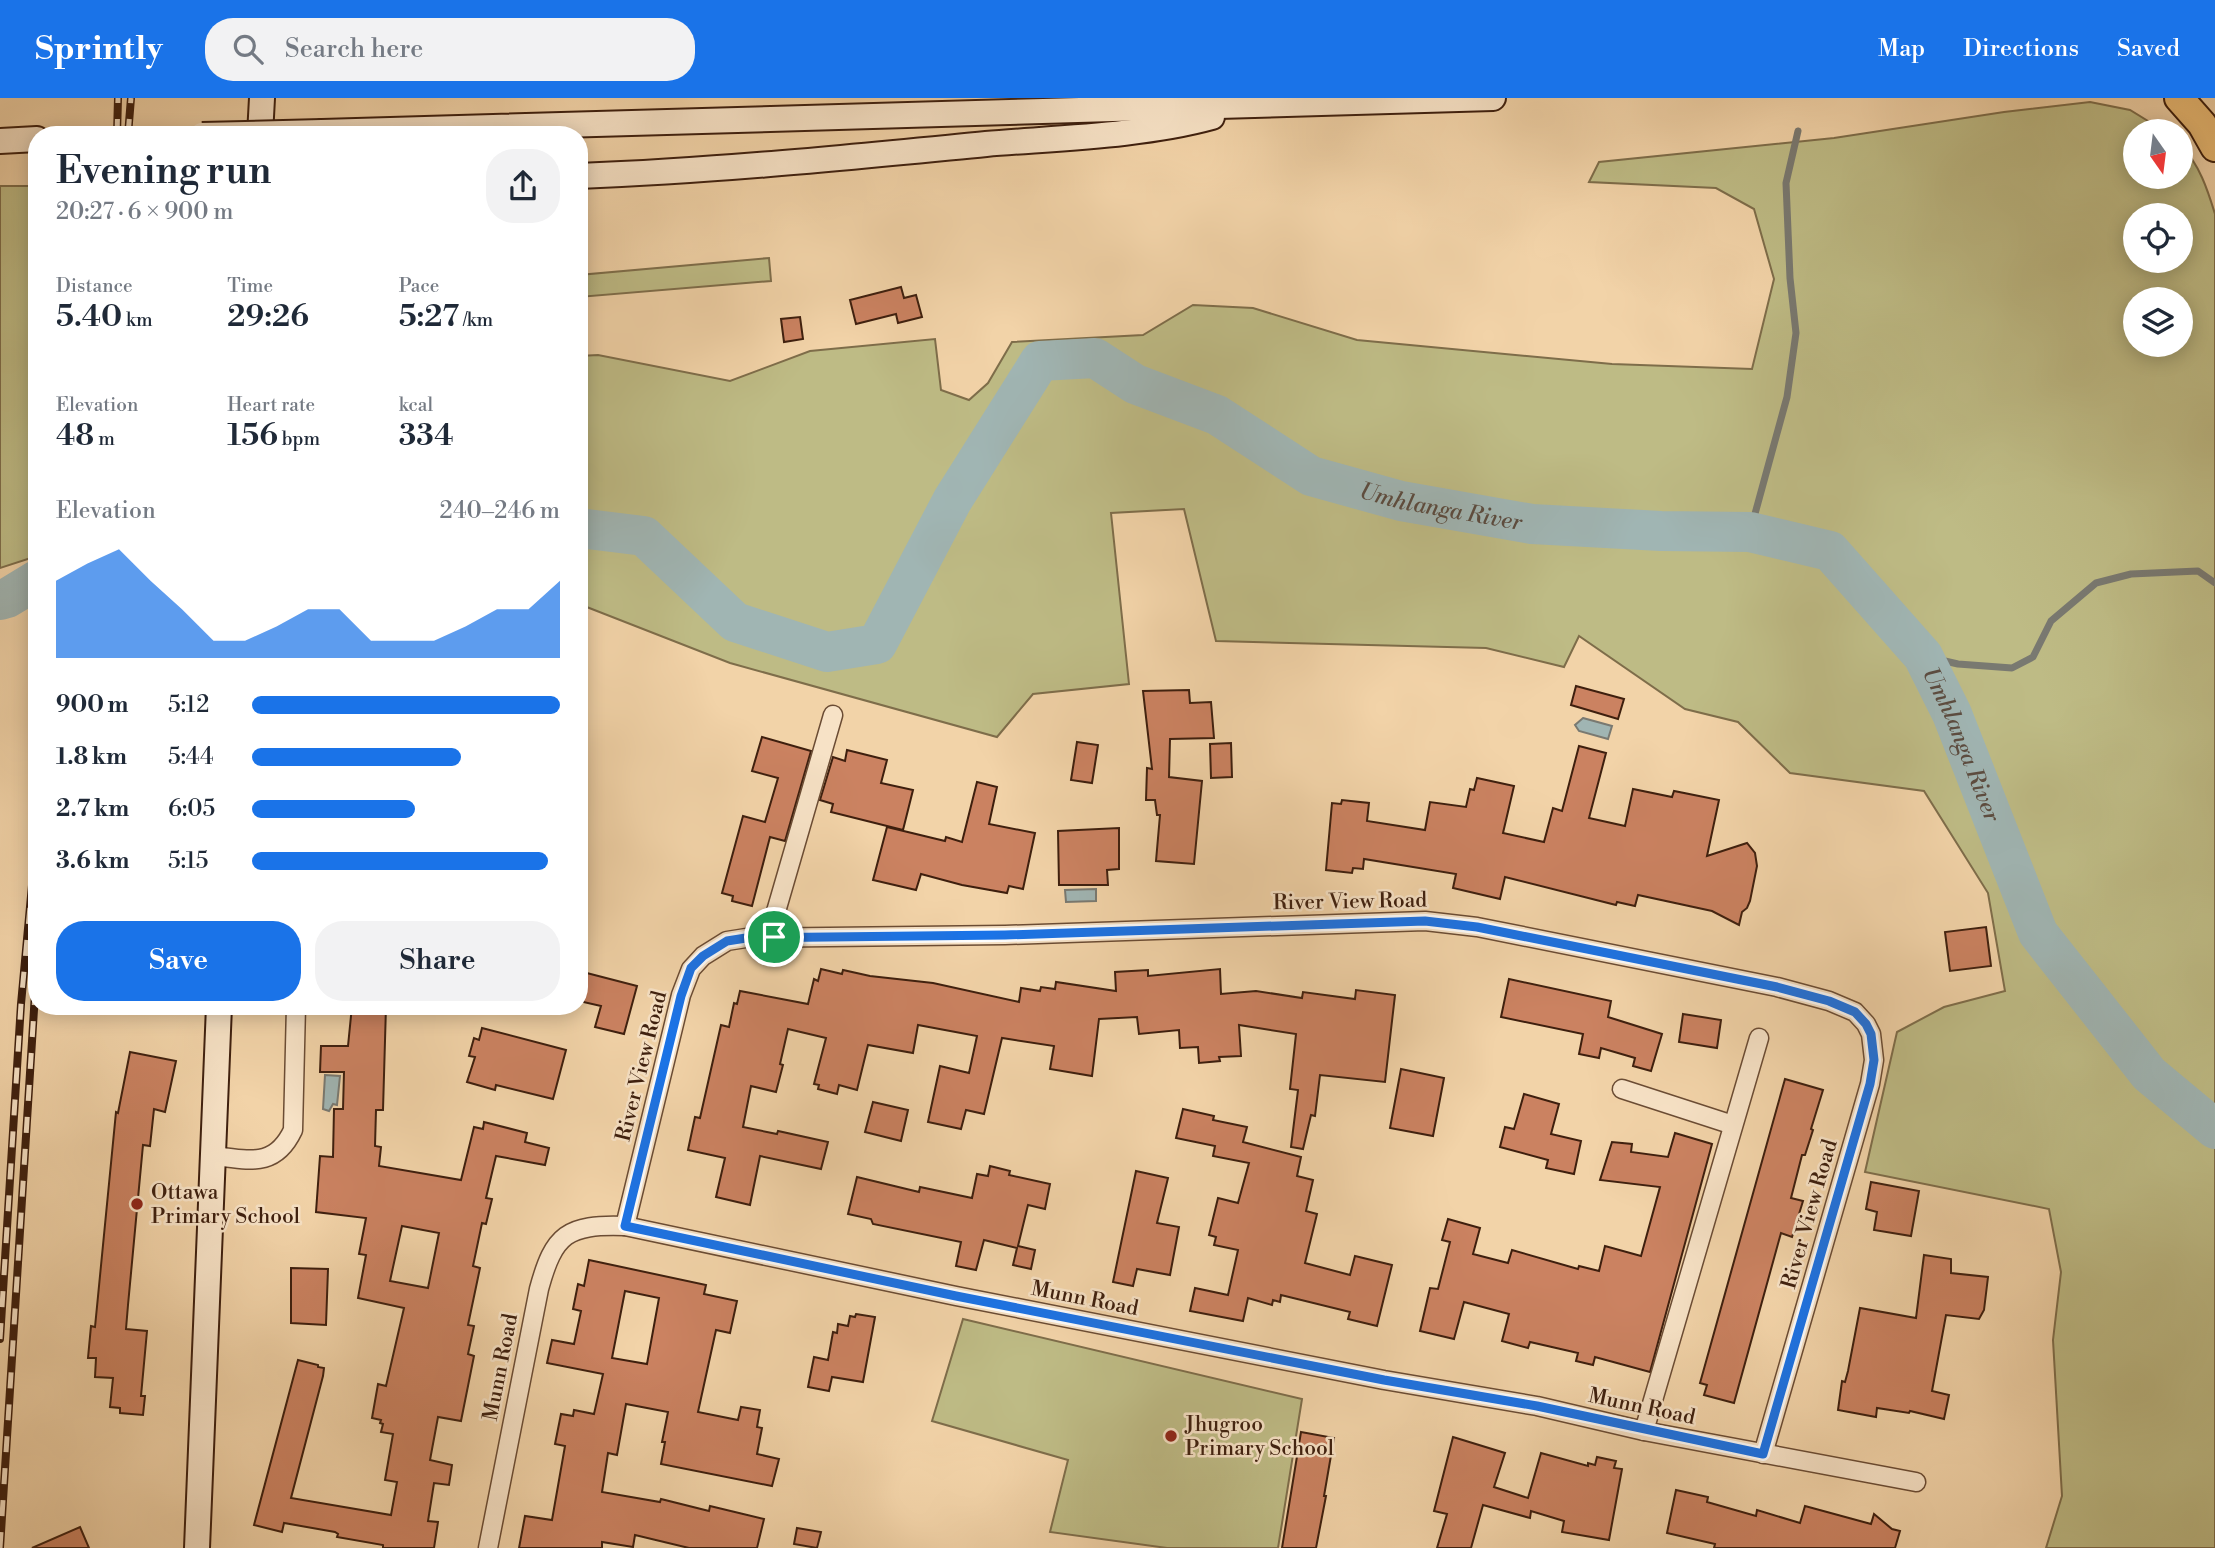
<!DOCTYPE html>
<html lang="en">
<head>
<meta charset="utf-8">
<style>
  :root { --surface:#fff; --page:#f2f2f3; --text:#1f2937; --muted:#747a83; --accent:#1a73e8 }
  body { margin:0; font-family:"Libre Bodoni",serif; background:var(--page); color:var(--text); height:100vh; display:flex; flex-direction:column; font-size:26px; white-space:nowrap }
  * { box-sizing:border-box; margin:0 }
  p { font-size:23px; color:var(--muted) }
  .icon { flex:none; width:38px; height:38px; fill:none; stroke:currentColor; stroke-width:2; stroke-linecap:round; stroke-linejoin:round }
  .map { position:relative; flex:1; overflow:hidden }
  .side { position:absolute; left:28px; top:28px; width:560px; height:889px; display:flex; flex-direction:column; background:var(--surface); border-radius:28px; box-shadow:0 4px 18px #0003 }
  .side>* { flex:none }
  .needle { width:46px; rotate:166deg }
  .fabs { position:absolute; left:2123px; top:21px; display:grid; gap:14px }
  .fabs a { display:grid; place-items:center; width:70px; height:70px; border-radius:50%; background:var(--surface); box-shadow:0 4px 18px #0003; font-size:35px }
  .pin { position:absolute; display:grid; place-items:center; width:60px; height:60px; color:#fff; margin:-30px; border:4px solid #fff; border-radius:50%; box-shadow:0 2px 7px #0007 }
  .round { display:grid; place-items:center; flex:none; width:74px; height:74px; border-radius:28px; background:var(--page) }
  .headline { display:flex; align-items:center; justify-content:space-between; height:119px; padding:0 28px }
  h1 { font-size:38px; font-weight:600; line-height:52px }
  .metrics { display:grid; grid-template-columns:repeat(3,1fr); gap:10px; height:119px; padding:7px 28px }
  .metrics div { display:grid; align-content:center }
  .metrics b { font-size:30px; font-weight:600 }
  .metrics small { font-size:19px; font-weight:400 }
  .metrics p { font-size:19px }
  .chart { height:196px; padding:14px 28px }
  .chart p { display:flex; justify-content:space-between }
  .chart svg { width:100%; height:126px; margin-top:7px; fill:var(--accent); opacity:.7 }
  .primary-button { display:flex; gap:14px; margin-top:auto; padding:14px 28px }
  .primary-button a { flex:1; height:80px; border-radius:28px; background:var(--accent); color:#fff; font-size:28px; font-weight:600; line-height:80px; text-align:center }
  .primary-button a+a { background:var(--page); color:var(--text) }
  ul { padding:0 28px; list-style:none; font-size:23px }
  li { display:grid; grid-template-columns:112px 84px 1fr; align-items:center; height:52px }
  li i { height:18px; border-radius:9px; background:var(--accent) }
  header { display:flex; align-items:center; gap:42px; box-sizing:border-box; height:98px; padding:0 35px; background:var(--accent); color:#fff }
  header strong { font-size:33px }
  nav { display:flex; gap:38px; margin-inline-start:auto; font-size:24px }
  .search { width:490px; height:63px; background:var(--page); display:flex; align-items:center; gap:18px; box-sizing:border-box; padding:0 24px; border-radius:28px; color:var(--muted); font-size:26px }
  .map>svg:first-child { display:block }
  .green { fill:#bebb85; stroke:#7e6d4a; stroke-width:2; fill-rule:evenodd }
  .water { fill:#a0b5b3; stroke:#797971; stroke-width:2 }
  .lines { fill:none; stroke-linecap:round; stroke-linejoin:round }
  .stream { stroke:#797971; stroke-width:7 }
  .river { stroke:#a0b5b3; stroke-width:40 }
  .building { fill:#cb8261; stroke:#3e1f0e; stroke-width:2; fill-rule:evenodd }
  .street-casing { stroke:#6b4c34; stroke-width:21 }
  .secondary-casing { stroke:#3e1f0e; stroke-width:28 }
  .primary-casing { stroke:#3e1f0e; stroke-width:32 }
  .street { stroke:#f7e2c6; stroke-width:18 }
  .secondary { stroke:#f7e2c6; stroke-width:24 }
  .primary { stroke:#e9ba74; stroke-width:28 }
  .rail-casing { stroke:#3e1f0e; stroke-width:8 }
  .rail { stroke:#f7e2c6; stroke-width:5; stroke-dasharray:16; stroke-linecap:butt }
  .secondary-bridge-casing { stroke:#3e1f0e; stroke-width:28; stroke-linecap:butt }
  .secondary-bridge { stroke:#f7e2c6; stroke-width:24 }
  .route-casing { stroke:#fff; stroke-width:14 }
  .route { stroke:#1a73e8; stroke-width:9 }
  .poi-dot { fill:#8f2418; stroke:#f7e2c6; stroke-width:2.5 }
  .labels { text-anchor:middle; stroke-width:5; stroke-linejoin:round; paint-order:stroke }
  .street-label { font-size:21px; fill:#3e1f0e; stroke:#f7e2c6 }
  .poi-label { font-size:21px; fill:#3e1f0e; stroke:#f7e2c6; text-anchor:start }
  .water-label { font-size:23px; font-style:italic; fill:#5b4c40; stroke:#f7e2c6 }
</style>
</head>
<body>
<header>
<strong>Sprintly</strong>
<div class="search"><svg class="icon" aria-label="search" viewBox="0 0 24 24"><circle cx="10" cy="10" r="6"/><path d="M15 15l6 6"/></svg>Search here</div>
<nav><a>Map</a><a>Directions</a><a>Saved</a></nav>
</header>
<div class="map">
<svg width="2215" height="1450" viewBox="0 0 2215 1450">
  <rect width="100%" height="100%" fill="#f2d3a8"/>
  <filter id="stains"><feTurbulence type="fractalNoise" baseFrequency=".00286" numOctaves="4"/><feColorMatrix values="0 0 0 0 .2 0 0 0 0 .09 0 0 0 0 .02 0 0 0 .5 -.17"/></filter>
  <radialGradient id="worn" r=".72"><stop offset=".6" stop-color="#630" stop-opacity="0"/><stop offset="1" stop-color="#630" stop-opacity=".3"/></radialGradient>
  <g class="green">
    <path d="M2090,4L2130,12L2161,31L2164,33H2135V79H2180L2181,48C2199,65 2208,93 2215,116V1450H2046L2062,1398L2053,1242L2061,1174L2049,1111L1865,1074L1897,934L1944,909L2005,893L1988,795L1924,693L1790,675L1738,624L1685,611L1579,538L1564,569L1486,550L1216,543L1184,411L1111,415L1129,586L1033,596L997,639L730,565L579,506V258L598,257L730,283L810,253L935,241L941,292L969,302L988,285L1012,244L1143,237L1193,207L1253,210L1357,242L1612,266L1752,271L1774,181L1754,111L1716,90L1589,84L1599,64L1834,40L2004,14ZM2135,117H2180V163H2135ZM2180,201V247H2135V201Z"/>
    <polygon points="0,88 37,88 37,458 0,470"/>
    <polygon points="769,160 771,183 579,199 579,177"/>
    <polygon points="963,1221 1302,1301 1278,1450 1167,1450 1050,1434 1068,1362 932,1323"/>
  </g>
  <g class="water">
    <polygon points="1583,620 1612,628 1608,641 1579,633 1575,627"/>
    <polygon points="1096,791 1096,803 1066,804 1065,792"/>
    <polygon points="325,977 340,978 337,1007 333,1006 329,1013 323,1011"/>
  </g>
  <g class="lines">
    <g class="stream">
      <polyline points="1750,434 1787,299 1796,235 1790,180 1786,85 1798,33"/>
      <polyline points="1923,558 1958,566 2012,570 2033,559 2051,523 2096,485 2131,476 2198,473 2215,485"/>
    </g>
    <g class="river">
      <path id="s1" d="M579,430L644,438L735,524L827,554L877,546L952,403L1040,263L1095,260L1135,286L1217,317L1311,378L1401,403L1532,426L1661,433L1750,434L1830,453L1923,558L1952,616L2038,835L2149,976L2215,1031"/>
      <polyline points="0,502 7,500 37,482"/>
    </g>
  </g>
  <g class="building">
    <polygon points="901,189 904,200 916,197 922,219 898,225 896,216 856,226 850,202"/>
    <polygon points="800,219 803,241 784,244 781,221"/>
    <polygon points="1576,588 1624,601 1618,621 1571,607"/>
    <polygon points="1189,592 1190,605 1211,604 1214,640 1170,641 1169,679 1202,683 1194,766 1156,763 1160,717 1157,717 1155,702 1146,702 1147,670 1152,671 1143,593"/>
    <polygon points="762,639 811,653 785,743 770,739 752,808 732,803 733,798 722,795 743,718 765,724 778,680 752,673"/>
    <polygon points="1077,644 1098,647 1092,685 1071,682"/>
    <polygon points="1231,645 1232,679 1211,680 1210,646"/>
    <polygon points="1579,648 1606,655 1589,720 1625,728 1633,691 1672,699 1674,693 1719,702 1707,758 1747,745 1755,755 1757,768 1750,803 1747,810 1742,814 1739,827 1712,813 1638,797 1635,808 1617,804 1616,807 1505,779 1500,801 1453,790 1456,776 1364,761 1363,771 1353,770 1352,775 1326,772 1332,705 1341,706 1342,702 1369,705 1367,723 1425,732 1430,704 1466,709 1470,691 1474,692 1477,680 1514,688 1503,735 1544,744 1553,710 1562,713"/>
    <polygon points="847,652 887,662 881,685 913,692 903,732 831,714 833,706 820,702 833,659 845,663"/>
    <polygon points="977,684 997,689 989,726 1035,735 1023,791 1009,788 1007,795 962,787 921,776 916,792 873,782 887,729 945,743 946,739 962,744"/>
    <polygon points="1119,730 1119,771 1107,772 1108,787 1059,787 1058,733"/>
    <polygon points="1986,829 1991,868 1950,873 1945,834"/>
    <polygon points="821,871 842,876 843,872 870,878 933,885 1019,904 1021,890 1040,893 1041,889 1055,891 1056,884 1116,893 1115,874 1148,872 1148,878 1220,871 1221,896 1256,893 1302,900 1303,894 1355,901 1356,892 1395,897 1385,984 1320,977 1315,1018 1311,1017 1303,1051 1291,1049 1298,992 1290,991 1296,936 1239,927 1241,958 1219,959 1220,963 1199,965 1198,949 1180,950 1179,932 1139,936 1137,919 1099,921 1092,978 1050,971 1054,948 1002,940 984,1016 966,1012 961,1031 928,1024 940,968 969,975 977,938 918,927 913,955 868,947 857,992 839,987 837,996 818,991 819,987 814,986 826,940 788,931 780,966 783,967 776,994 751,988 743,1029 777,1036 778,1033 828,1044 821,1071 760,1058 750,1107 716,1099 725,1060 688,1052 695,1019 700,1020 721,927 729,929 734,905 737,906 740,893 808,906 814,881 818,883"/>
    <polygon points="579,873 637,888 624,936 595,929 601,908 579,903"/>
    <polygon points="1509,881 1611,903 1608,919 1662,936 1651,973 1633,968 1635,960 1601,950 1599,960 1579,956 1583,936 1501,919"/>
    <path d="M352,908H386L383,1012H376L375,1048L381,1049L379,1068L461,1082L474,1029L483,1031L484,1024L527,1035L525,1044L549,1050L545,1067L496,1058L486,1100L492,1101L486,1126L482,1125L473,1168L480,1170L468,1227L474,1228L468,1256L474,1258L461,1323L438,1319L430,1362L452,1367L449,1387L434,1385L428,1423L438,1424L434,1450H383V1447L337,1439L338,1436L335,1434L284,1425L282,1434L254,1427L298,1262L318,1267V1269L324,1270L323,1278L291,1400L391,1417L397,1384L385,1382L393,1336L381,1334L383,1326L380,1325L381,1322L372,1320L378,1286L386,1288L404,1210L358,1200L366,1157L359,1156L366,1120L316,1114L320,1058L333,1059L334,1011H343L344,974H320L321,948H348ZM402,1128L439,1135L428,1190L390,1183Z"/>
    <polygon points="1683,916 1721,922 1717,950 1679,944"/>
    <polygon points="482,930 566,952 553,1001 496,987 495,992 467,984 475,959 469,958 474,940 479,942"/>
    <polygon points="130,954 176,963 165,1014 154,1011 150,1048 143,1047 128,1207 126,1231 147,1233 141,1298 145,1298 143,1317 120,1315 120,1310 110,1309 113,1280 95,1279 96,1260 88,1260 91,1228 95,1229 116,1014 118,1015"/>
    <polygon points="1401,971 1444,980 1433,1038 1390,1030"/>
    <polygon points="1785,981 1823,992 1811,1031 1813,1032 1805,1057 1802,1057 1791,1100 1803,1103 1792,1139 1781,1135 1734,1305 1704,1297 1707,1287 1700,1285"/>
    <polygon points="1524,996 1559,1006 1551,1036 1581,1043 1574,1076 1546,1070 1548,1062 1500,1049 1505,1029 1514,1031"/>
    <polygon points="873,1004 908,1012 901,1043 865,1034"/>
    <polygon points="1183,1011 1214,1018 1213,1022 1247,1029 1243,1044 1301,1059 1297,1078 1313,1082 1306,1113 1317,1116 1305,1165 1350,1177 1355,1158 1392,1167 1377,1228 1348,1221 1350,1214 1281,1197 1280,1204 1273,1202 1272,1207 1248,1200 1243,1223 1190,1213 1195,1190 1228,1197 1238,1152 1214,1147 1216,1139 1209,1137 1218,1100 1238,1105 1249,1065 1213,1058 1215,1048 1176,1040"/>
    <polygon points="1675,1035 1712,1046 1650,1274 1595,1259 1593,1267 1576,1263 1578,1255 1530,1244 1528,1250 1502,1243 1509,1216 1464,1204 1454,1241 1420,1233 1430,1190 1438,1191 1450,1144 1442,1142 1448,1121 1480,1130 1473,1156 1508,1165 1512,1152 1578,1171 1579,1168 1599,1173 1605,1148 1641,1158 1660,1089 1600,1082 1612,1044 1632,1046 1631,1054 1668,1059"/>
    <polygon points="990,1068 1010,1073 1009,1077 1050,1086 1045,1111 1028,1107 1018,1148 1035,1152 1031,1171 1013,1167 1017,1150 984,1142 976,1172 956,1168 961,1144 873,1126 871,1121 848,1116 857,1079 919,1094 920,1089 972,1100 977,1076 988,1078"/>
    <polygon points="1136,1073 1168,1080 1157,1125 1179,1129 1170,1177 1137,1171 1133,1188 1113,1184"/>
    <polygon points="1871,1084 1919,1093 1911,1138 1874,1132 1877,1114 1866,1111"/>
    <polygon points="1924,1157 1951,1161 1951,1175 1988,1179 1984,1212 1979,1221 1946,1217 1932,1293 1949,1297 1944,1321 1910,1313 1909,1315 1877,1310 1876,1319 1838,1312 1842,1283 1845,1284 1848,1273 1860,1210 1916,1220"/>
    <path d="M589,1162L706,1187L704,1196L737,1203L730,1235L716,1232L698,1314L738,1322L741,1309L760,1312L757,1329L762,1330L757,1356L779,1361L772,1388L661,1366L665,1344H662L668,1314L626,1306L617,1357L608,1355L602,1394L660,1404L661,1401L709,1413L710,1408L764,1421L757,1450H689L635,1437L633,1449L602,1444V1450H519L525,1418L552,1422L565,1348L555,1346L561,1316L573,1318L574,1312L594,1316L603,1276L547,1265L552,1242L574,1246L581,1213L573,1211L578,1186L584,1188ZM625,1193L659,1200L647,1266L612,1260Z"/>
    <polygon points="291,1170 328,1171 326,1227 291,1225"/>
    <polygon points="856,1216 875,1219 863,1284 832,1279 829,1293 808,1289 814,1259 828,1262 833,1234 837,1235 838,1226 848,1228 850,1218 855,1219"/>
    <polygon points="1301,1334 1334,1340 1324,1398 1326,1398 1316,1450 1282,1450"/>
    <polygon points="1453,1339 1505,1355 1494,1389 1528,1400 1541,1355 1588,1368 1588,1365 1595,1367 1597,1359 1616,1363 1614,1370 1622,1371 1609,1442 1562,1434 1564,1423 1531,1413 1530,1420 1483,1407 1471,1450 1437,1450 1447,1416 1434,1413"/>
    <polygon points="1676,1392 1708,1399 1707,1404 1756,1418 1757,1412 1800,1425 1805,1408 1871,1426 1874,1416 1892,1431 1900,1433 1895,1450 1714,1450 1715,1446 1667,1435"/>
    <polygon points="80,1429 89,1450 32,1450"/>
    <polygon points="797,1430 821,1434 817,1450 794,1446"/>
  </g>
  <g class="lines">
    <defs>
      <g id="street">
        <polyline points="774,839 775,817 833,617"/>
        <polyline points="1622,991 1733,1027"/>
        <path d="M214,1058C250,1062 275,1070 293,1032L296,908"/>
        <polyline points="625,1128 681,897 691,871 703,858 727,843 746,840 1005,837 1425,823 1477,829 1777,889 1829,903 1855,914 1866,926 1871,936 1874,962 1870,986 1763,1356"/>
        <polyline points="1644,1333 1759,940"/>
        <path d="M488,1450L539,1191C554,1136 567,1126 625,1128L956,1198L1384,1282L1537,1308L1644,1333L1916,1384"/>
      </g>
      <g id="secondary">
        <polyline points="322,34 1493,0"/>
        <polyline points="260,37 262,0"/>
        <polyline points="0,43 37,41"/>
        <path d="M579,78C715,73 851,59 986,46C1057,40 1143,38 1212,19"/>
        <polyline points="197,1450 219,908"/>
      </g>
      <polyline id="primary" points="2179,0 2202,26 2215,49"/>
    </defs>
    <use href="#street" class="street-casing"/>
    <use href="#secondary" class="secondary-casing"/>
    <use href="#primary" class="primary-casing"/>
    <use href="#street" class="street"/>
    <use href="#secondary" class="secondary"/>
    <use href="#primary" class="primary"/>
    <defs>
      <g id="rail">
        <polyline points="117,37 118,0"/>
        <polyline points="128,37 131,0"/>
        <polyline points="0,1241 21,906 37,733"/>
        <polyline points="0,1450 37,864"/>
      </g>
    </defs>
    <use href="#rail" class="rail-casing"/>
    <use href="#rail" class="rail"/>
    <defs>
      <polyline id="secondary-bridge" points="202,37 322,34"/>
    </defs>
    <use href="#secondary-bridge" class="secondary-bridge-casing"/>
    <use href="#secondary-bridge" class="secondary-bridge"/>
  </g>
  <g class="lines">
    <defs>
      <polygon id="route" points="1425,823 1477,829 1777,889 1829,903 1855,914 1866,926 1871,936 1874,962 1870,986 1763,1356 1537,1308 1384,1282 956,1198 625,1128 681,898 691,870 703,858 727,843 746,840 1005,837"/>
    </defs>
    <use href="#route" class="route-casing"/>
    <use href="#route" class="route"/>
  </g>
  <g class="poi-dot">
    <circle cx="137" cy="1106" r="7"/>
    <circle cx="1171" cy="1338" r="7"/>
  </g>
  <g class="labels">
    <g class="street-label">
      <text transform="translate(1350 803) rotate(-1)" y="7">River View Road</text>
      <text transform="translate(641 968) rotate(-76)" y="7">River View Road</text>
      <text transform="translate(1809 1116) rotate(-74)" y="7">River View Road</text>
      <text transform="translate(1085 1200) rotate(11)" y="7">Munn Road</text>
      <text transform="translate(500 1269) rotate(-79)" y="7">Munn Road</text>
      <text transform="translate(1642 1308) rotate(12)" y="7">Munn Road</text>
    </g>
    <g class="poi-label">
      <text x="151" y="1101">Ottawa<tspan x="151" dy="24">Primary School</tspan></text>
      <text x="1185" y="1333">Jhugroo<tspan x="1185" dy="24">Primary School</tspan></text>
    </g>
    <g class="water-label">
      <text dy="8" stroke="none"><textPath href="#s1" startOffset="1101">Umhlanga River</textPath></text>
      <text dy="8" stroke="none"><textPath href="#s1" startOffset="1731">Umhlanga River</textPath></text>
    </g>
  </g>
  <rect width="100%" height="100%" filter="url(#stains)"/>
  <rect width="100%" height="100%" fill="url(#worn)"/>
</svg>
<div class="fabs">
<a><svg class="needle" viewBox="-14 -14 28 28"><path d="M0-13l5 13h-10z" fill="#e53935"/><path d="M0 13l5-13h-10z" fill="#747a83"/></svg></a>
<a><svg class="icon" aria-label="locate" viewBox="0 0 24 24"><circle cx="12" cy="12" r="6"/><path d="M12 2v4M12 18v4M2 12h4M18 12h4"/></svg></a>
<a><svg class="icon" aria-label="layers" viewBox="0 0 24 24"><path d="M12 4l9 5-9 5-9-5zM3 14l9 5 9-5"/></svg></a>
</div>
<div class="pin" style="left:774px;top:839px;background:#1e9e55"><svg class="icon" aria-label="arrive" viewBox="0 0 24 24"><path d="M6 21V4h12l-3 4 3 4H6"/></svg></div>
<section class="side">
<div class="headline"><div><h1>Evening run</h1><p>20:27 · 6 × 900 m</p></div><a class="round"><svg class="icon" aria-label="share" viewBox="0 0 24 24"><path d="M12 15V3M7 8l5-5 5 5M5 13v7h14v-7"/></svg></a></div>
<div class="metrics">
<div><p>Distance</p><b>5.40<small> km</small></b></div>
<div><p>Time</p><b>29:26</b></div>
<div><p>Pace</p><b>5:27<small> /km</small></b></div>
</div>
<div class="metrics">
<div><p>Elevation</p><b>48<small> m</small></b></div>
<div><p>Heart rate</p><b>156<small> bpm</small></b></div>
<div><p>kcal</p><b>334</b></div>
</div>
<div class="chart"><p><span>Elevation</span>240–246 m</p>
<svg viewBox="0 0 160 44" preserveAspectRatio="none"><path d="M0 44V17L10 11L20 6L30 17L40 27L50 38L60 38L70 33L80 27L90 27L100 38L110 38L120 38L130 33L140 27L150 27L160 17V44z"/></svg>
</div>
<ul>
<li><b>900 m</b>5:12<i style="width:100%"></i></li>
<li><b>1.8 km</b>5:44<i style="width:68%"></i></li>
<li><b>2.7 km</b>6:05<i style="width:53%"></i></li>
<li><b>3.6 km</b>5:15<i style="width:96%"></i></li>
</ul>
<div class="primary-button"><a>Save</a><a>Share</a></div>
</section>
</div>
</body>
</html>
